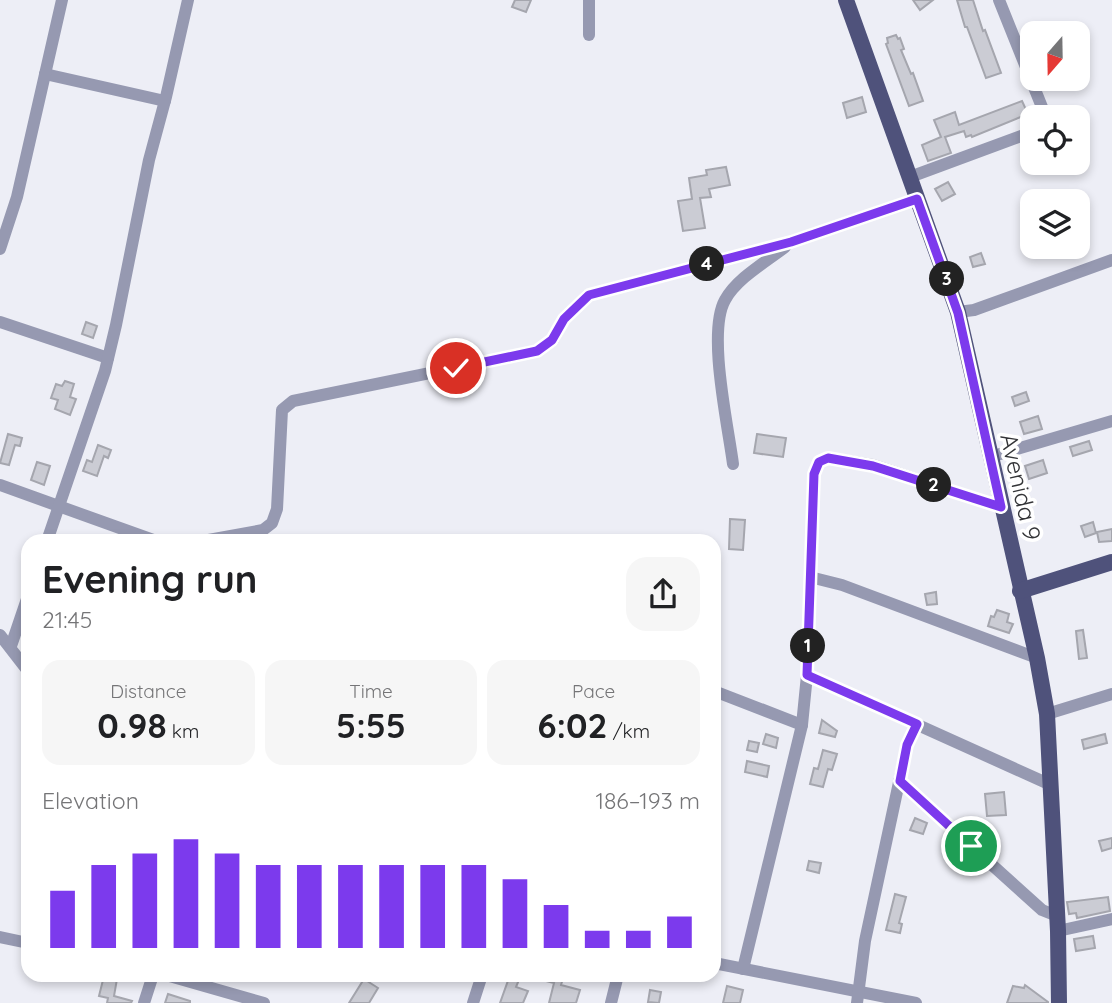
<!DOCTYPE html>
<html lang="en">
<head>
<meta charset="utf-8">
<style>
  :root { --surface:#fff; --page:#f6f6f6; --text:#202124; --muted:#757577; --accent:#7c3aed }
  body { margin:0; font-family:Quicksand,sans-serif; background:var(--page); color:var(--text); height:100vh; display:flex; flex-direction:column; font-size:26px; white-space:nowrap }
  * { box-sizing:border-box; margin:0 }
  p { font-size:23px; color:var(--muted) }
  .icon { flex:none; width:38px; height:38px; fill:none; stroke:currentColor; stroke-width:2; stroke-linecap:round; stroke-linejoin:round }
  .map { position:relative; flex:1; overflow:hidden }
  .details { position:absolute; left:21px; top:534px; width:700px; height:448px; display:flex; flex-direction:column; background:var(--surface); border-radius:21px; box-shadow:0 4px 10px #0003 }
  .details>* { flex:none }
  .needle { width:46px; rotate:200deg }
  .tools { position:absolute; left:1020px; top:21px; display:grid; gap:14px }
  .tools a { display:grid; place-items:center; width:70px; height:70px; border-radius:14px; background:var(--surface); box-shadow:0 4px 10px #0003; font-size:35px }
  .pin { position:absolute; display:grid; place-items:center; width:60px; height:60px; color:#fff; margin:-30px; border:4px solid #fff; border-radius:50%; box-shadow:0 2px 7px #0007 }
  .km { position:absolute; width:35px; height:35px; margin:-18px; border-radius:50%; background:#222; color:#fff; font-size:19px; line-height:35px; text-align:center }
  .round { display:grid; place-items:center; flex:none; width:74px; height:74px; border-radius:21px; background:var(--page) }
  .head { display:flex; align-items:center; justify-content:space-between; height:119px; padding:0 21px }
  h1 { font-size:38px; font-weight:800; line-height:52px }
  .figures { display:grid; grid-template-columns:repeat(3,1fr); gap:10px; height:119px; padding:7px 21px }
  .figures div { display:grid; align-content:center; border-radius:18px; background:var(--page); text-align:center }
  .figures b { font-size:35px; font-weight:800 }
  .figures small { font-size:19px; font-weight:400 }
  .figures p { font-size:19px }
  .chart { height:196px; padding:14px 21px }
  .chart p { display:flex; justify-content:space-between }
  .chart svg { width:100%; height:126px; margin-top:7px; stroke:var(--accent); stroke-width:6 }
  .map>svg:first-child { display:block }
  .building { fill:#cbccd4; stroke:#a5a6ae; stroke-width:2 }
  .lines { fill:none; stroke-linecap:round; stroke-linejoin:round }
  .minor { stroke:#9699b1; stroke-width:12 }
  .major { stroke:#4f527b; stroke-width:16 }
  .route-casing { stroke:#fff; stroke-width:14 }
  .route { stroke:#7c3aed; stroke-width:9 }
  .labels { text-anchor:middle; stroke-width:7; stroke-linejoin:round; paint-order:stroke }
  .street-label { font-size:24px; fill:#343538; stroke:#fff }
</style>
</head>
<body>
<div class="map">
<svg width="1112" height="1003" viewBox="0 0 1112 1003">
  <rect width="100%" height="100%" fill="#edeef6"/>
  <g class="building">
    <polygon points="515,0 531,0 526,12 512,7"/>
    <polygon points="913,0 933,0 920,10"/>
    <polygon points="957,0 973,0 983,31 985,30 1001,73 986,78 967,27 965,27"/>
    <polygon points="896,35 898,39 900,38 904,49 901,50 911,74 913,73 923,101 909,106 886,44 888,43 887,38"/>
    <polygon points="862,97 866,112 847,118 843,103"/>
    <polygon points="1022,101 1028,114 972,137 971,135 966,137 964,131 945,137 951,153 928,161 922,145 941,137 934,120 955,112 959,125"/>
    <polygon points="726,167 730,185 709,189 711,197 700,198 705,228 683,231 678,201 692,199 689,178 707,175 706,170"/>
    <polygon points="948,182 955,194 942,201 935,189"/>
    <polygon points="981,253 985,264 973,267 970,257"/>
    <polygon points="86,322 97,326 93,338 82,334"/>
    <polygon points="65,381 74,384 70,397 76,399 70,415 55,409 58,400 51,398 56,384 62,386"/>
    <polygon points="1026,392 1029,401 1015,406 1012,397"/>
    <polygon points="1038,416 1042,429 1024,434 1020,422"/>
    <polygon points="8,434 22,438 20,446 15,445 9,465 0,463"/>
    <polygon points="757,434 786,438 783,457 754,453"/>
    <polygon points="1089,441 1092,450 1073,456 1070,447"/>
    <polygon points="98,445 111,450 108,458 104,456 97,476 83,471 87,460 92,462"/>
    <polygon points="1043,460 1047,473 1029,479 1025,466"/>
    <polygon points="37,462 50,466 44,485 31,480"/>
    <polygon points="730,519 745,520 743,550 729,549"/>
    <polygon points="1093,522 1096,533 1085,537 1081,526"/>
    <polygon points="1112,529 1112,541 1099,542 1097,532"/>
    <polygon points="936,592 937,604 927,605 925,594"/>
    <polygon points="997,610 1009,614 1007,622 1013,624 1009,633 988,626 991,616 994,617"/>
    <polygon points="1083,630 1087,658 1079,659 1076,631"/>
    <polygon points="822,720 837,731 835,737 819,733"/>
    <polygon points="766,734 778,738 776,748 763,744"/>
    <polygon points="1105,734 1107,743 1084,749 1082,740"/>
    <polygon points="749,741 759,743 757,752 747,750"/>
    <polygon points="823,750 837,754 832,770 828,769 823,787 810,784 814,768 818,769"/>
    <polygon points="747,761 769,766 767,777 745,772"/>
    <polygon points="1004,792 1006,815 987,816 985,794"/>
    <polygon points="915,818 927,823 923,834 910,830"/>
    <polygon points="1112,838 1112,848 1102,851 1099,841"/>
    <polygon points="809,861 821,863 819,873 807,870"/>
    <polygon points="895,894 906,897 899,923 902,924 900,933 886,930"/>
    <polygon points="1108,897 1110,911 1077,918 1076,913 1069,914 1067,902"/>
    <polygon points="1093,936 1095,948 1076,951 1074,939"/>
    <polygon points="510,975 521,975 516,987 528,991 523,1003 500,1003"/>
    <polygon points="534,975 564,975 561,985 580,990 576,1003 549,1003 554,983 534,978"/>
    <polygon points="104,976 117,979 114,996 132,1001 131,1003 107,1003 108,998 99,996"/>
    <polygon points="364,979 378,988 369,1003 349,1003"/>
    <polygon points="1025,985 1048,1002 1048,1003 1007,1003 1013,986 1024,988"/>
    <polygon points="727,986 743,990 740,1003 723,1003"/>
    <polygon points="650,990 661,992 659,1003 648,1002"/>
    <polygon points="168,994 190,1001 190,1003 165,1003"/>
  </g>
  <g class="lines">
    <g class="minor">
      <polyline points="999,0 1046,117"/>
      <polyline points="589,35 589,0"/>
      <polyline points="45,74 165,101"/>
      <polyline points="910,177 1032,132"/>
      <polyline points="0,249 17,197 62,0"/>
      <polyline points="958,312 974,310 1112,260"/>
      <polyline points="0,322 108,358"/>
      <polyline points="990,457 1112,421"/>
      <path d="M733,464C728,425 707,332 725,300C737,278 766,262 785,247"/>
      <polyline points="0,485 156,541"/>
      <polyline points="47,541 105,371 116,325 149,160 166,97 188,0"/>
      <polyline points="203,541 263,530 272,523 277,509 282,410 293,401 537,351 553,340 564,319 588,295 791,242 917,199"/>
      <polyline points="810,577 842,585 1037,658"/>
      <polyline points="0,635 28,671"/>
      <polyline points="11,646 28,596"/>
      <polyline points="807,675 1051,785"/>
      <polyline points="714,691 802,725"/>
      <polyline points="1047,714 1112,694"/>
      <polyline points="899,781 1042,910 1057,916"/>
      <polyline points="1058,931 1112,919"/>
      <polyline points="0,937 28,943"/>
      <polyline points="714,963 916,1003"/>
      <polyline points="743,969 802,725 807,675 814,474 819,462 828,458 873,465 1001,507"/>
      <polyline points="166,975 264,1003"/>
      <polyline points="144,1003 153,975"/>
      <polyline points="473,1003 482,975"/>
      <polyline points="611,1003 618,975"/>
      <polyline points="857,1003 865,941 907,745 917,724"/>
    </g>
    <g class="major">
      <polyline points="846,0 958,312 1037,658 1047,714 1058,931 1059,1003"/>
      <polyline points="1020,591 1112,562"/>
    </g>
  </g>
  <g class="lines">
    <defs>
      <polyline id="route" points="456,368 537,351 552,340 564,319 589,295 791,242 917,199 958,313 1001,507 873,466 828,458 819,462 814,474 807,675 917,724 907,745 900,781 971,846"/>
    </defs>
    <use href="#route" class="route-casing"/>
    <use href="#route" class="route"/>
  </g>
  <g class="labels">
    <g class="street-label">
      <text transform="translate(1020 487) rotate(77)" y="8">Avenida 9</text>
    </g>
  </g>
</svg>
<div class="tools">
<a><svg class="needle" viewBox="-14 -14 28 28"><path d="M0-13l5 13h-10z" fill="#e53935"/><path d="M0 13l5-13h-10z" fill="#757577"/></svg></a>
<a><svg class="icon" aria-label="locate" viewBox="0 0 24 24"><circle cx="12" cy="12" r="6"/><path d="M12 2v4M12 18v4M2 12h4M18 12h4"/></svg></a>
<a><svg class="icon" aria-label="layers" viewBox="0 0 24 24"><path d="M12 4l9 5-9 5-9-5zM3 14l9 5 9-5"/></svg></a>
</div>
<div class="pin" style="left:971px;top:846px;background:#1e9e55"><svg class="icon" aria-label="arrive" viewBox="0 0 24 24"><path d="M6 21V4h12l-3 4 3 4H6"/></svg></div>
<div class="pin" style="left:456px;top:368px;background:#d93025"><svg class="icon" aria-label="check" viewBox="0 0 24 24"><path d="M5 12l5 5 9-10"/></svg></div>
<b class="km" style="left:808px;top:646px">1</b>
<b class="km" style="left:934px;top:485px">2</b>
<b class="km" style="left:947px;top:279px">3</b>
<b class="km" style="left:707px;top:264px">4</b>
<section class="details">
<div class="head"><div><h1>Evening run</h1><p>21:45</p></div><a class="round"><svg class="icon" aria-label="share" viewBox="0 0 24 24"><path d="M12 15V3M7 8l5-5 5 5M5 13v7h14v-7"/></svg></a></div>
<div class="figures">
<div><p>Distance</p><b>0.98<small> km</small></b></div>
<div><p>Time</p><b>5:55</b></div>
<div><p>Pace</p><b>6:02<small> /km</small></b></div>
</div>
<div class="chart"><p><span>Elevation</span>186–193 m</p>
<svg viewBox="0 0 160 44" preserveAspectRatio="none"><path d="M5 44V24M15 44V15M25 44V11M35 44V6M45 44V11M55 44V15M65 44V15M75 44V15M85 44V15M95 44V15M105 44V15M115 44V20M125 44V29M135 44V38M145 44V38M155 44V33"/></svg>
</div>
</section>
</div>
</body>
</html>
